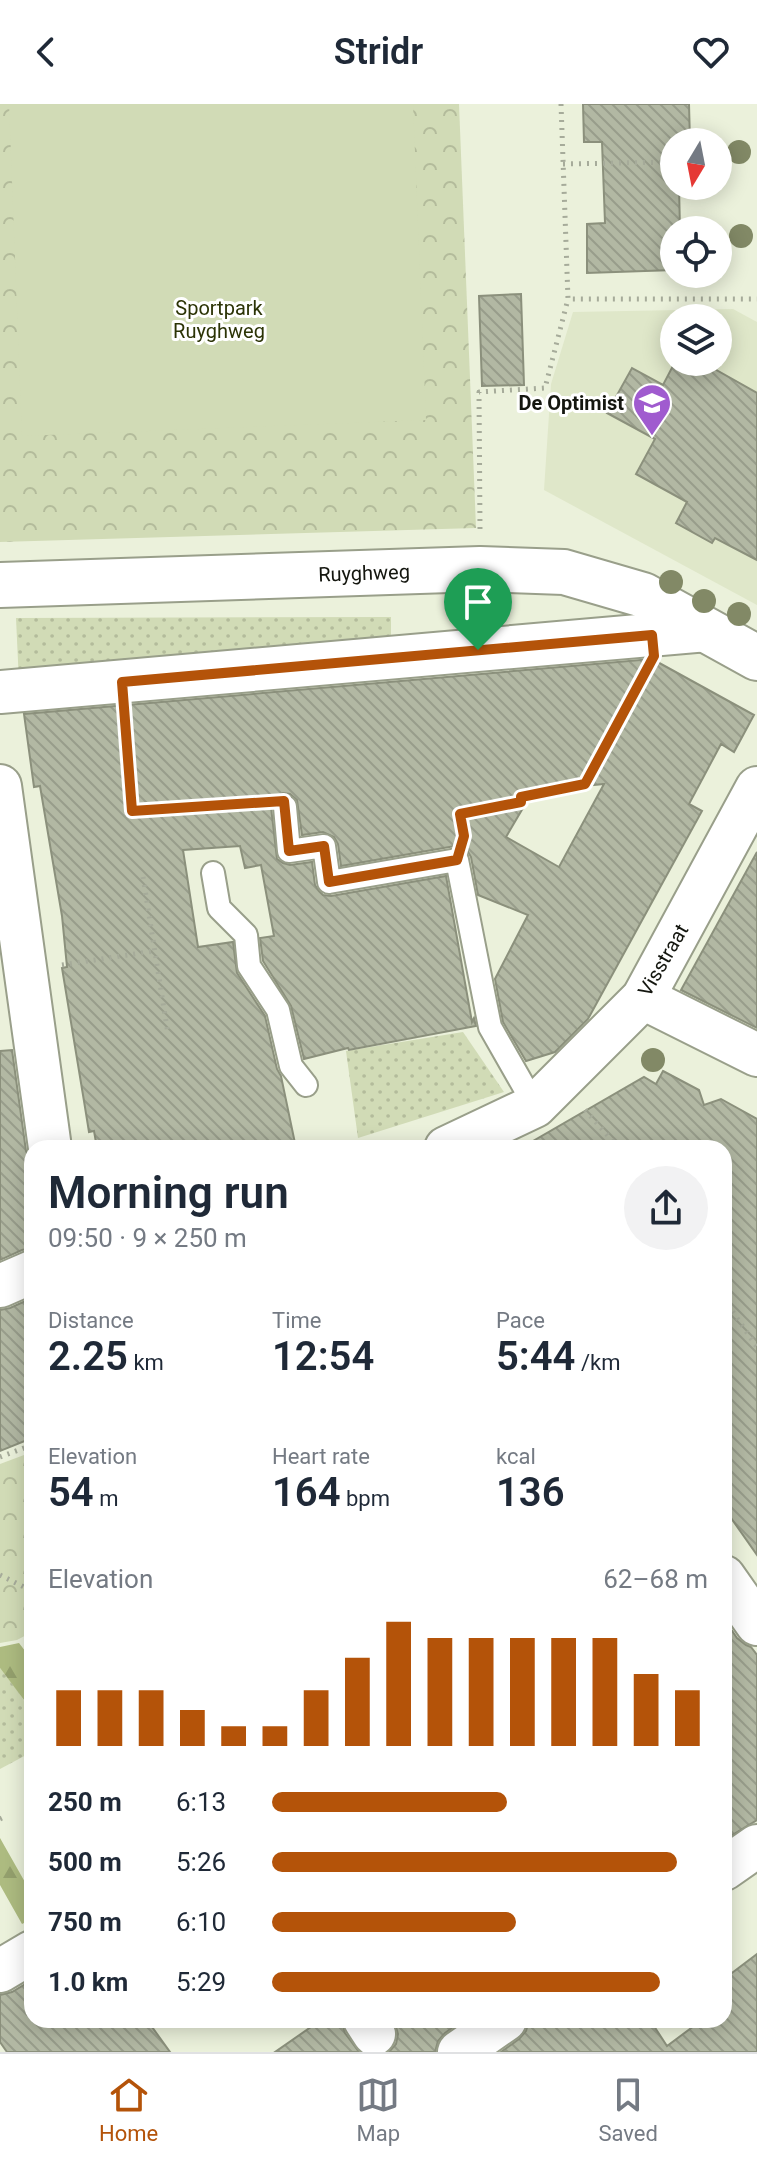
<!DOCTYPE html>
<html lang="en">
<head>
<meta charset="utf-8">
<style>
  :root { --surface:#fff; --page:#f2f2f3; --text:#1f2937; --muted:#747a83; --line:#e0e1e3; --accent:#b45309 }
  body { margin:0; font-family:Roboto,sans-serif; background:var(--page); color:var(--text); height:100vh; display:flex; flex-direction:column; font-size:30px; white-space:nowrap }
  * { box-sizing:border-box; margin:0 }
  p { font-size:26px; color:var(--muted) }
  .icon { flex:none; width:44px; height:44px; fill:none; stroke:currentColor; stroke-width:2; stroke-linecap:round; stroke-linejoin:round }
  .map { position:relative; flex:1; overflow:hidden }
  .panel { position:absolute; left:24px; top:1036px; width:708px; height:888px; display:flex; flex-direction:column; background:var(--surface); border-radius:24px; box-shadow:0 4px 20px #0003 }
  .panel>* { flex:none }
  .needle { width:52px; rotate:190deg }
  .controls { position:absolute; left:660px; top:24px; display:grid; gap:16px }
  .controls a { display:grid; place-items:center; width:72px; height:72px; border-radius:50%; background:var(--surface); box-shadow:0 4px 20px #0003; font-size:40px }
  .pin { position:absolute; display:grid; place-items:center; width:68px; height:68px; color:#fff; margin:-82px -34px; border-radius:50% 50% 50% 0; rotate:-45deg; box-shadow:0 0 8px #0007 }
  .pin .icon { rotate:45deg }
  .round { display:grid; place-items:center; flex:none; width:84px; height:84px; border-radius:42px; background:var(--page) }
  .summary { display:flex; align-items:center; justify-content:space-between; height:136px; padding:0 24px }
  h1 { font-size:44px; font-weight:600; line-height:60px }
  .stats { display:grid; grid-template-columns:repeat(3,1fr); gap:12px; height:136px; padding:8px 24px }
  .stats div { display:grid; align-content:center }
  .stats b { font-size:40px; font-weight:600 }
  .stats small { font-size:22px; font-weight:400 }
  .stats p { font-size:22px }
  .chart { height:224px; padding:16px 24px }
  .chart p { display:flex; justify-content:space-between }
  .chart svg { width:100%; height:144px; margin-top:8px; stroke:var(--accent); stroke-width:6 }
  ul { padding:0 24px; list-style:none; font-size:26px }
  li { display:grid; grid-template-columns:128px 96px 1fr; align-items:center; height:60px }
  li i { height:20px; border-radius:10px; background:var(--accent) }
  header { display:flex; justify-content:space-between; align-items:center; height:104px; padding:0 24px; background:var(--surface); font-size:36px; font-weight:600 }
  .menu { display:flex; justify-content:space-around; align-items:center; height:112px; border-top:2px solid var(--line); background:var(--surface); font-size:22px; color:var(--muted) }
  .menu a { display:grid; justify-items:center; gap:4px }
  .menu .on { color:var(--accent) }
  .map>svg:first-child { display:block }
  .built { fill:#dfe7c9; fill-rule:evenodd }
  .grass { fill:url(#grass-dots) }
  .forest { fill:url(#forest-firs) }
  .park { fill:url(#park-crowns) }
  .pitch { fill:#d1dbb6 }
  .building { fill:url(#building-back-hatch); stroke:#8b907c; stroke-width:2; fill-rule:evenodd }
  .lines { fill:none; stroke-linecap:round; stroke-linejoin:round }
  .lane-casing { stroke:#999f8a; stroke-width:26 }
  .street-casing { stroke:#999f8a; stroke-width:46 }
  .secondary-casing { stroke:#999f8a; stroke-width:48 }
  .path { stroke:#a6ab9a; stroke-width:5; stroke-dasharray:2 6; stroke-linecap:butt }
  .lane { stroke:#fff; stroke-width:22 }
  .street { stroke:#fff; stroke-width:42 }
  .secondary { stroke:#fff; stroke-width:44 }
  .tree { fill:#828966 }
  .route-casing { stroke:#fff; stroke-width:16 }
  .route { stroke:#b45309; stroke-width:10 }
  .labels { text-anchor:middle; stroke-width:6; stroke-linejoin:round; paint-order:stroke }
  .park-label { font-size:20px; fill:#2c3406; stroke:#fff }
  .poi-label { font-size:20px; font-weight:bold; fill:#14160f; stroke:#fff; text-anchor:end }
  .street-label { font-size:20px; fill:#14160f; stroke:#fff }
</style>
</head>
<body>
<header><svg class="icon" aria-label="back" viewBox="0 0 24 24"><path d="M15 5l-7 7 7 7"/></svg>Stridr<svg class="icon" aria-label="heart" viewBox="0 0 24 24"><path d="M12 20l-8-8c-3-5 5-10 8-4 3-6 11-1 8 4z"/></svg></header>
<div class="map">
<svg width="757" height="1948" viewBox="0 0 757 1948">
  <defs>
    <pattern id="grass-dots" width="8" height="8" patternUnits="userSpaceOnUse" patternTransform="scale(2)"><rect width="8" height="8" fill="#d1dbb6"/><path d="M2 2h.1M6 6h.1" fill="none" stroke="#b3bb9b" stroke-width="1.8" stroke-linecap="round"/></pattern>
    <pattern id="forest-firs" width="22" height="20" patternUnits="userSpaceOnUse" patternTransform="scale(2)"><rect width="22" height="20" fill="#adbb80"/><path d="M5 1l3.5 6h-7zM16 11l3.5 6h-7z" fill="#94a06d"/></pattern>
    <pattern id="park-crowns" width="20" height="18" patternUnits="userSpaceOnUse" patternTransform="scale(2)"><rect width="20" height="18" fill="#d1dbb6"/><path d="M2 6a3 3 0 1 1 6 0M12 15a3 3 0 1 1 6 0" fill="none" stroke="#b3bb9b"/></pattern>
    <pattern id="building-back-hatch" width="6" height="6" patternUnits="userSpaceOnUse" patternTransform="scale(2)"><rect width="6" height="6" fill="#b2b8a3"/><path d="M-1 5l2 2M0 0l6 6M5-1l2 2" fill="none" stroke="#989d8b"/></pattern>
  </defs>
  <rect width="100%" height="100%" fill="#ebf1db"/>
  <path class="built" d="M733,205L757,218V501L544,386L551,280L573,208ZM674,214H718V258H674Z"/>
  <g class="grass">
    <polygon points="391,513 391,547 19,579 16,514"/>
    <polygon points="463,928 504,988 358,1034 346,947"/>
    <path d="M0,1564C27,1600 35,1602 30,1649L0,1665Z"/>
  </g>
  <g class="forest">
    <polygon points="19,1539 32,1556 32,1617 30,1604 0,1564 0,1543"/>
    <polygon points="0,1734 30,1787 32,1787 32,1815 22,1820 0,1781"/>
  </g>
  <g class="park">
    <polygon points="0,0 459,0 476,424 0,438"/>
    <polygon points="32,1348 32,1528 17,1536 0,1539 0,1360"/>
  </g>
  <polygon class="pitch" points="9,0 413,0 426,316 22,332"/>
  <g class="building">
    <polygon points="583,0 689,0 690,38 674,38 674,82 679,82 680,126 674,126 674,166 587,169 587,120 605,119 602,38 584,38"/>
    <polygon points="521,190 524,281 482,282 479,192"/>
    <polygon points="675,258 702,258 757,289 757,456 715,434 712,439 676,419 687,398 636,370 655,335 607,309 632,264 663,281"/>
    <path d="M652,555L754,611L734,648L721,640L689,700L702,707L663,778L588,915L555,948L526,957L503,918L495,875L528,811L478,791L471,753L467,746L461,743L455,742L341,762L338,740L334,733L323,728L302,731L297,696L290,690L283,689L273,696L271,703L277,755L283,759L290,761L312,758L315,781L319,787L323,791L331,792L446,772L472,918L474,914L476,922L349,946L348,944L304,955L291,902L263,857L260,834L274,832L261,761L245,764L240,742L183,746L198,843L233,838L237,869L265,912L277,965L281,972L296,1044H190L189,1038L153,1044H97L94,1027L89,1028L84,997L62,864L67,863L62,812L40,682L34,683L24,610ZM604,680L559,763L506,733L533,687Z"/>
    <polygon points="757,748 757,924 681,886"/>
    <polygon points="12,946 26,1047 32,1060 32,1144 22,1146 0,1156 0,947"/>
    <polygon points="663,967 699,986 704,1001 721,995 757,1015 757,1451 724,1404 724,1044 521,1044 644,973 656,980"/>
    <polygon points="32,1194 32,1334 0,1347 0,1206 10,1204"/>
    <polygon points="724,1515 737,1534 746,1541 751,1543 757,1551 757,1716 724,1736"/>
    <polygon points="757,1850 757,1948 501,1948 519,1935 526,1927 529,1916 650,1916 667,1942 702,1916 724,1916 724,1875"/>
    <polygon points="32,1876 32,1916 147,1916 170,1948 7,1948 0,1938 0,1891 12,1888"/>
    <polygon points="321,1916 341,1916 345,1929 359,1948 275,1948"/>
    <polygon points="394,1916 463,1916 445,1929 438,1937 435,1948 389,1948 396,1940 398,1930"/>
  </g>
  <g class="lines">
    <defs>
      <g id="lane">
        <polyline points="285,703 289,747 324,742 329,778 457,756 490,923 535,1002"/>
        <polyline points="213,769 219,804 246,831 249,862 278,906 291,962 306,981"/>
      </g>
      <g id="street">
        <polyline points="0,588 707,526"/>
        <polyline points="0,682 50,1044"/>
        <polyline points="643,894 757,951"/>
        <polyline points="446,1044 535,1002 643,894 757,684"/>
        <polyline points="0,1182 32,1168"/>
        <polyline points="724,1473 757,1520"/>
        <polyline points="724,1765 757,1742"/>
        <polyline points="0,1867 32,1848"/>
        <polyline points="365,1916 374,1930"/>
        <polyline points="459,1948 505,1916"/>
      </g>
      <polyline id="secondary" points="0,481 480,465 564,468 643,491 757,554"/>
    </defs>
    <use href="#lane" class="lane-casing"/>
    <use href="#street" class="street-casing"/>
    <use href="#secondary" class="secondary-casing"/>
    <g class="path">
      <polyline points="561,0 568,195 757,195"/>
      <polyline points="563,60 674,58"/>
      <polyline points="480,425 479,288 545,284 568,195"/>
      <polyline points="125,615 132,707 258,699"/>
      <polyline points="463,728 460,710 521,698 521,693 585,680 643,572"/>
      <polyline points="143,773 168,930"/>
      <polyline points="62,861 154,847"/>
      <polyline points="585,1006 619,1044"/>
      <polyline points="728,1201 757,1243"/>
      <polyline points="0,1353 32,1341"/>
      <polyline points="0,1471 32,1487"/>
      <polyline points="0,1715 4,1713"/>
    </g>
    <use href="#lane" class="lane"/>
    <use href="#street" class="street"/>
    <use href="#secondary" class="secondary"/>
  </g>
  <g class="tree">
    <circle cx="739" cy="48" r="12"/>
    <circle cx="741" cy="132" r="12"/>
    <circle cx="671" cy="478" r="12"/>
    <circle cx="704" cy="497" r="12"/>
    <circle cx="739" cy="510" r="12"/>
    <circle cx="653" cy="956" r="12"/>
  </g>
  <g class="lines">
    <defs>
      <polygon id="route" points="652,531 654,552 585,680 521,693 521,698 460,710 464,732 457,756 329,778 324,742 289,747 284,697 132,707 122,578"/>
    </defs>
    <use href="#route" class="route-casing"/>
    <use href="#route" class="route"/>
  </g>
  <defs>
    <symbol id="school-pin" viewBox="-11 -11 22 30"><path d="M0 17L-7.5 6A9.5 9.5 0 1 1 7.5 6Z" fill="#a05bcf" stroke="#fff"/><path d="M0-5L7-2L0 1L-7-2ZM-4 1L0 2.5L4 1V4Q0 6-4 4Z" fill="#fff"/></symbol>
  </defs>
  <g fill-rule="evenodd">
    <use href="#school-pin" x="630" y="277" width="44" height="60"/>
  </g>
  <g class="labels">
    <g class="park-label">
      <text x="219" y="211">Sportpark<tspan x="219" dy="23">Ruyghweg</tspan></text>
    </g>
    <g class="poi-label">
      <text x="624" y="306">De Optimist</text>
    </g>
    <g class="street-label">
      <text transform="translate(364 469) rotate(-2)" y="7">Ruyghweg</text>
      <text transform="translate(663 856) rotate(-60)" y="7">Visstraat</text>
    </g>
  </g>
</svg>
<div class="controls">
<a><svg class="needle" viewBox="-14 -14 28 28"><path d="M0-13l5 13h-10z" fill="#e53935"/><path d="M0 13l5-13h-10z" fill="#747a83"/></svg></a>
<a><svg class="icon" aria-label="locate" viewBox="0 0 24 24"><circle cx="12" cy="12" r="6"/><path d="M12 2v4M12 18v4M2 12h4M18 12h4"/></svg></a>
<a><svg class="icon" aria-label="layers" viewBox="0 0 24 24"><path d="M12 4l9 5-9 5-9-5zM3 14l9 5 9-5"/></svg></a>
</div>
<div class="pin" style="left:478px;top:546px;background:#1e9e55"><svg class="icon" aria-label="arrive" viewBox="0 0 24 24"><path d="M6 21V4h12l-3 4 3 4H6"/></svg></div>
<section class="panel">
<div class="summary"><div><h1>Morning run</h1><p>09:50 · 9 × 250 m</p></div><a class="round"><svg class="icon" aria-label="share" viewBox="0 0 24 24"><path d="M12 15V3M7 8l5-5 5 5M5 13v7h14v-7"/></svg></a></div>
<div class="stats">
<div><p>Distance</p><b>2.25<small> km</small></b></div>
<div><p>Time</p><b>12:54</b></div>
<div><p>Pace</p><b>5:44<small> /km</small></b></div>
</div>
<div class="stats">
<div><p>Elevation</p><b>54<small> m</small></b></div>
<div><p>Heart rate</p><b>164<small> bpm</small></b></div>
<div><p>kcal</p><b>136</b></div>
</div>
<div class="chart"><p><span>Elevation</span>62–68 m</p>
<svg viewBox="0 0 160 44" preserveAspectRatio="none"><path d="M5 44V27M15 44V27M25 44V27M35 44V33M45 44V38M55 44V38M65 44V27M75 44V17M85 44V6M95 44V11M105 44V11M115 44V11M125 44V11M135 44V11M145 44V22M155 44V27"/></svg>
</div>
<ul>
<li><b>250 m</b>6:13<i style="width:54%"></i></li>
<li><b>500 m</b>5:26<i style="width:93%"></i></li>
<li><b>750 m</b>6:10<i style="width:56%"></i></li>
<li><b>1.0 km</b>5:29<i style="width:89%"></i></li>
</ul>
</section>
</div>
<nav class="menu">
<a class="on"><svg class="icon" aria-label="home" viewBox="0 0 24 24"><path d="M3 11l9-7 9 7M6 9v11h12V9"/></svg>Home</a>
<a><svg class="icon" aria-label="map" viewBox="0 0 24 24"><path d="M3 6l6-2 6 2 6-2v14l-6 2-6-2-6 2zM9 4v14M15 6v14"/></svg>Map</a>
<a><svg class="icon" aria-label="saved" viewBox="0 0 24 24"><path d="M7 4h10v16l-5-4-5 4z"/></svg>Saved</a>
</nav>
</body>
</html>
